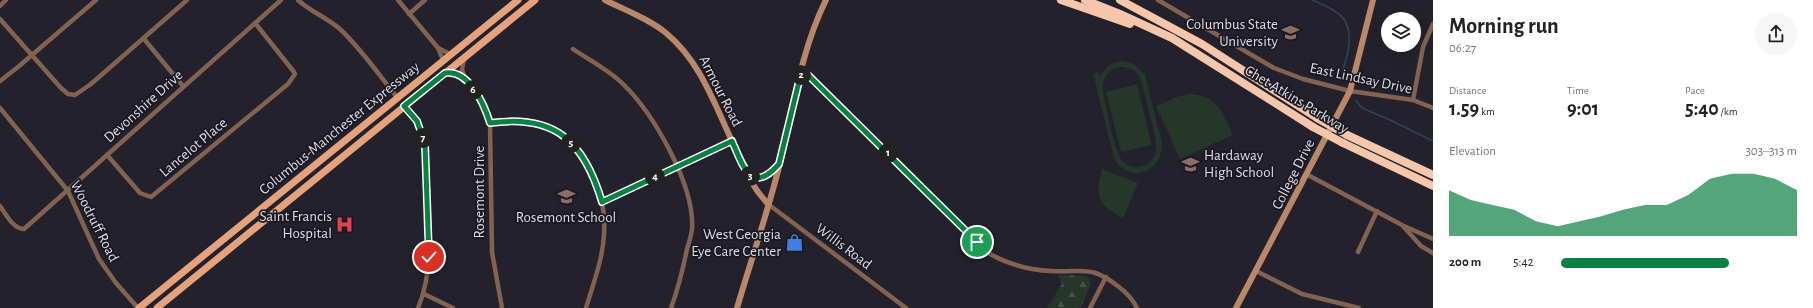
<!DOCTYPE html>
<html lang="en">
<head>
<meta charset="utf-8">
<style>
  :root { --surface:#fff; --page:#f6f6f6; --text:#222; --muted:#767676; --accent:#0b8043 }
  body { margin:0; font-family:"Alegreya Sans",sans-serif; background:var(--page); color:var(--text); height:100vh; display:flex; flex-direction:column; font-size:15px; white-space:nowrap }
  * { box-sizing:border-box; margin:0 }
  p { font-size:13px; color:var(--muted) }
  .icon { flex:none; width:22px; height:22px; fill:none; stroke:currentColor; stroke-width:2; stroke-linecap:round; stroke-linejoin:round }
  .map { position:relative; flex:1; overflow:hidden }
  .sheet { display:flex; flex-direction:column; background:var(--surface); width:380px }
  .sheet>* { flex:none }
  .tools { position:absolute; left:1381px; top:12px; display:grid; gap:8px }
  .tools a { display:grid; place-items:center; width:40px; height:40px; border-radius:50%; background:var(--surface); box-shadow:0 4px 16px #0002; font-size:20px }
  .pin { position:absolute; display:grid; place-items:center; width:34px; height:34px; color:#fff; margin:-17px; border:2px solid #fff; border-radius:50%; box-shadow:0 1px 4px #0007 }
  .km { position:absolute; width:20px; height:20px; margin:-10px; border-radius:50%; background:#222; color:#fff; font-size:11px; line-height:20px; text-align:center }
  .round { display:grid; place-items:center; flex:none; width:42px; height:42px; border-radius:21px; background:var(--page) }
  .headline { display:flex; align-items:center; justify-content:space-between; height:68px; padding:0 16px }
  h1 { font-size:22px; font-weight:600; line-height:30px }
  .figures { display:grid; grid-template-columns:repeat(3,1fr); gap:6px; height:68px; padding:4px 16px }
  .figures div { display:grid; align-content:center }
  .figures b { font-size:20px; font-weight:600 }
  .figures small { font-size:11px; font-weight:400 }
  .figures p { font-size:11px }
  .chart { height:112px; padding:8px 16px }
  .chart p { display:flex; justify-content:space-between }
  .chart svg { width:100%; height:72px; margin-top:4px; fill:var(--accent); opacity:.7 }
  ul { padding:0 16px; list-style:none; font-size:13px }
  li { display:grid; grid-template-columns:64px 48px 1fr; align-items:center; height:30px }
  li i { height:10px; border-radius:5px; background:var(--accent) }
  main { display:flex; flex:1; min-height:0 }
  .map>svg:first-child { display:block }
  .forest { fill:url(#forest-firs) }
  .park { fill:#24372a; fill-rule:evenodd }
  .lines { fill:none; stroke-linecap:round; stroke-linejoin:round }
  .stream { stroke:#2c465c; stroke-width:1.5 }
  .street { stroke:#826351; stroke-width:4.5 }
  .secondary { stroke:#b98869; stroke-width:6 }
  .primary { stroke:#e4a37c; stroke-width:7 }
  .highway { stroke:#f5c6aa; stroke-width:8 }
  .highway-bridge { stroke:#f5c6aa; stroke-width:8 }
  .route-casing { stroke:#fff; stroke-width:8 }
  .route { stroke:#0b8043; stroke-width:5 }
  .labels { text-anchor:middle; stroke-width:3.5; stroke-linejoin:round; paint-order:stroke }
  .poi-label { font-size:15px; fill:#dfdee5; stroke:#1a1822; text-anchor:end }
  .street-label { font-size:15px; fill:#dfdee5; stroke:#1a1822 }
</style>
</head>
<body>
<main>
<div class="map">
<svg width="1433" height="308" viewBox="0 0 1433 308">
  <defs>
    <pattern id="forest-firs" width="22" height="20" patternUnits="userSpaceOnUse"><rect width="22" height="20" fill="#24372a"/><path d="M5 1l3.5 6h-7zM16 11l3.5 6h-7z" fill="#435449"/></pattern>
  </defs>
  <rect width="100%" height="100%" fill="#23212b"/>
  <polygon class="forest" points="1058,275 1087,276 1091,283 1084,301 1079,308 1047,308 1062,284"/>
  <g class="park">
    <path d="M1122,61L1134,64L1145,75L1162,143C1163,173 1128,185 1114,158L1093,74L1098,72L1099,76L1110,64ZM1124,67L1135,71L1141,80C1144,94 1158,140 1156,151C1153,168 1130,173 1121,159C1114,149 1106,106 1103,91C1102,77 1109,67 1124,67Z"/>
    <polygon points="1137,84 1152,145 1121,152 1106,92"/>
    <path d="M1189,94C1217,95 1223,112 1233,135L1180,159L1156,106L1176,97Z"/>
    <path d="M1102,169L1138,183L1123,218C1097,205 1095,196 1102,169Z"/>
  </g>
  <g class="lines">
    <g class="stream">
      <path d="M1312,0C1340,11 1354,19 1348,52C1346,61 1342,69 1342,79"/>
      <polyline points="1356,101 1362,108 1390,120 1433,141"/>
    </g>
    <g class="street">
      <path d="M298,0C311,12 328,18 341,30C362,50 379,75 397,97"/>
      <polyline points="398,0 438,48 443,60"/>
      <polyline points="1158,0 1274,68 1303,79 1350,91 1413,100 1433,108"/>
      <polyline points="0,6 6,0"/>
      <polyline points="409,14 425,0"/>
      <polyline points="0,19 61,88 68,94 75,95 91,84 187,0"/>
      <polyline points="144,39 183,86"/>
      <polyline points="438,48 450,54"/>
      <path d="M573,49C589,60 609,70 623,84C653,113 695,185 692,229C691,236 689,243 687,249C683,269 678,289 671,308"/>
      <polyline points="464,58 462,70 465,78"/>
      <path d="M802,69L990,254C1008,264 1030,270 1051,271C1084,273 1090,264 1119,287C1127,293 1133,300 1137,308"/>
      <polyline points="445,73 457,73 466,81 481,103 490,123 492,252 502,308"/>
      <polyline points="0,81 18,67 96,0"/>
      <polyline points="1413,100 1423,47 1433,24"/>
      <path d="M404,106C418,122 424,137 426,158C427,205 437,264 418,308"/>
      <polyline points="0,108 68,191 99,259 116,283 138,308"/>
      <path d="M490,123C506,121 522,118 538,123C582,137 607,190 604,234C603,259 593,284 586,308"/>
      <polyline points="107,155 140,193 151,197 288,84 295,74 294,72 255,23"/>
      <polyline points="1306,174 1402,225 1421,246 1433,253"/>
      <polyline points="602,202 732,141"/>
      <polyline points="768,204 906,308"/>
      <path d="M0,206C6,214 13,229 24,229L281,0"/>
      <polyline points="1404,226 1433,239"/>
      <polyline points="1358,252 1377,211"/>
      <polyline points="1256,271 1302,294 1359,308"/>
      <polyline points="424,294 453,308"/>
      <polyline points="1090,308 1106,277"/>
    </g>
    <g class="secondary">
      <path d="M605,0C625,10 649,19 666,33C700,61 714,103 732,141C743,165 749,184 768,204"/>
      <path d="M746,173C759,183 769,175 778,165"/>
      <path d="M737,308C751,260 768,212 780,163C793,109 801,50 826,0"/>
      <polyline points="1236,308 1350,91 1373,0"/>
    </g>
    <g class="primary">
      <polyline points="139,308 518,0"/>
      <polyline points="157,308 535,0"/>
    </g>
    <g class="highway">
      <polyline points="1061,0 1130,24"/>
      <polyline points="1085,0 1120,14 1172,38 1313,127"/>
      <polyline points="1120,0 1202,44 1317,118"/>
      <polyline points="1347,135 1433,175"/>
      <polyline points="1343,143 1433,186"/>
    </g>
    <g class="highway-bridge">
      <polyline points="1317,118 1347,135"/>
      <polyline points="1313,127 1343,143"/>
    </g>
  </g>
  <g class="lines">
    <defs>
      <path id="route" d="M429,257L425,144L417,121L404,106L445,73C469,69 484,104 490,123C555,114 584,141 602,202L732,141C743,166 751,196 779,164L802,69L977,242"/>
    </defs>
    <use href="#route" class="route-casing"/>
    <use href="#route" class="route"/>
  </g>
  <defs>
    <symbol id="university-bare" viewBox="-9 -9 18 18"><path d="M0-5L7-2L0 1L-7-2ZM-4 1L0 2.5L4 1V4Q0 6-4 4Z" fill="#8d6e63" stroke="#1a1822" stroke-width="2.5" paint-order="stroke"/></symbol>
    <symbol id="school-bare" viewBox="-9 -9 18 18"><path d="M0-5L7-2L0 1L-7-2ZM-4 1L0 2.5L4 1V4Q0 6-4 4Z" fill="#8d6e63" stroke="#1a1822" stroke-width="2.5" paint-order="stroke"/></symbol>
    <symbol id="hospital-bare" viewBox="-9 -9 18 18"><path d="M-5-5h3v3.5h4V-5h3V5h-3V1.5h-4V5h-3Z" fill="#e0444e" stroke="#1a1822" stroke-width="2.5" paint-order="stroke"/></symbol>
    <symbol id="shop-bare" viewBox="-9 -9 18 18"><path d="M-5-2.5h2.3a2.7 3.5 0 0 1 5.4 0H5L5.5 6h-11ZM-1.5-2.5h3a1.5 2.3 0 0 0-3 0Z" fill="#3f7fe0" stroke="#1a1822" stroke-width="2.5" paint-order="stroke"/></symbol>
  </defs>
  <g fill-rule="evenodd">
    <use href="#university-bare" x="1278" y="20" width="25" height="25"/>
    <use href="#school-bare" x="1178" y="152" width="25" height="25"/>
    <use href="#school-bare" x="554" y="184" width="25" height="25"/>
    <use href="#hospital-bare" x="332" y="212" width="25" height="25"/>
    <use href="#shop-bare" x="782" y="230" width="25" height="25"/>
  </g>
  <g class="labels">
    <g class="poi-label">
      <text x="1278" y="29">Columbus State<tspan x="1278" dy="17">University</tspan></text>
      <text x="1204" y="160" text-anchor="start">Hardaway<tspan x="1204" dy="17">High School</tspan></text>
      <text x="332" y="221">Saint Francis<tspan x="332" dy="17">Hospital</tspan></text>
      <text x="566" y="222" text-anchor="middle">Rosemont School</text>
      <text x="781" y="239">West Georgia<tspan x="781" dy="17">Eye Care Center</tspan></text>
    </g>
    <g class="street-label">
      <text transform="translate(1361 78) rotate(12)" y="5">East Lindsay Drive</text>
      <text transform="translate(721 91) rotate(63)" y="5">Armour Road</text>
      <text transform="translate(1297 99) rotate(31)" y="5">Chet Atkins Parkway</text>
      <text transform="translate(143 106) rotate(-42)" y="5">Devonshire Drive</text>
      <text transform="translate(339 128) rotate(-39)" y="5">Columbus-Manchester Expressway</text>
      <text transform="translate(193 147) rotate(-40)" y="5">Lancelot Place</text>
      <text transform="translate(1293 174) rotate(-63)" y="5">College Drive</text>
      <text transform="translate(479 192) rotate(-90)" y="5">Rosemont Drive</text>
      <text transform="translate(95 221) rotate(63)" y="5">Woodruff Road</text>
      <text transform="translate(844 246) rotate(37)" y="5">Willis Road</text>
    </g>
  </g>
</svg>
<div class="tools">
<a><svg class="icon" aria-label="layers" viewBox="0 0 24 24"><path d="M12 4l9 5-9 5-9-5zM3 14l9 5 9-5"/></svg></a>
</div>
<div class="pin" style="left:977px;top:242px;background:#1e9e55"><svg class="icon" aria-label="arrive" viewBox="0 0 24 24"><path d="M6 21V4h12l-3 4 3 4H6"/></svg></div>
<div class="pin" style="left:429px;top:257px;background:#d93025"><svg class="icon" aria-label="check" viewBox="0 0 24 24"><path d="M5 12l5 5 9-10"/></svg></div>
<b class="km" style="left:888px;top:153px">1</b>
<b class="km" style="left:801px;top:75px">2</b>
<b class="km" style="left:750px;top:176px">3</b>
<b class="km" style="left:655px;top:177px">4</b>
<b class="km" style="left:571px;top:143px">5</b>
<b class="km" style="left:473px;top:90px">6</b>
<b class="km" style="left:423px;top:138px">7</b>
</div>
<section class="sheet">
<div class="headline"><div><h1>Morning run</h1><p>06:27</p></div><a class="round"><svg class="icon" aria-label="share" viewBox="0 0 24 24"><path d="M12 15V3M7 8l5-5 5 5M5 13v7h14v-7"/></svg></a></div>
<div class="figures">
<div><p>Distance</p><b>1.59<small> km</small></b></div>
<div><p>Time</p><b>9:01</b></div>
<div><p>Pace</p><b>5:40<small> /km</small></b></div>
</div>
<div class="chart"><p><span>Elevation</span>303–313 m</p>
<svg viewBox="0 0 160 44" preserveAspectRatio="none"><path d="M0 44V16L10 22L20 25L30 28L40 35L50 38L60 35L70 32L80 28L90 25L100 25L110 19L120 9L130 6L140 6L150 9L160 16V44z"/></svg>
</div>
<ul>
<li><b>200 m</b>5:42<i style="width:71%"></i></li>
</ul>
</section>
</main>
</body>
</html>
